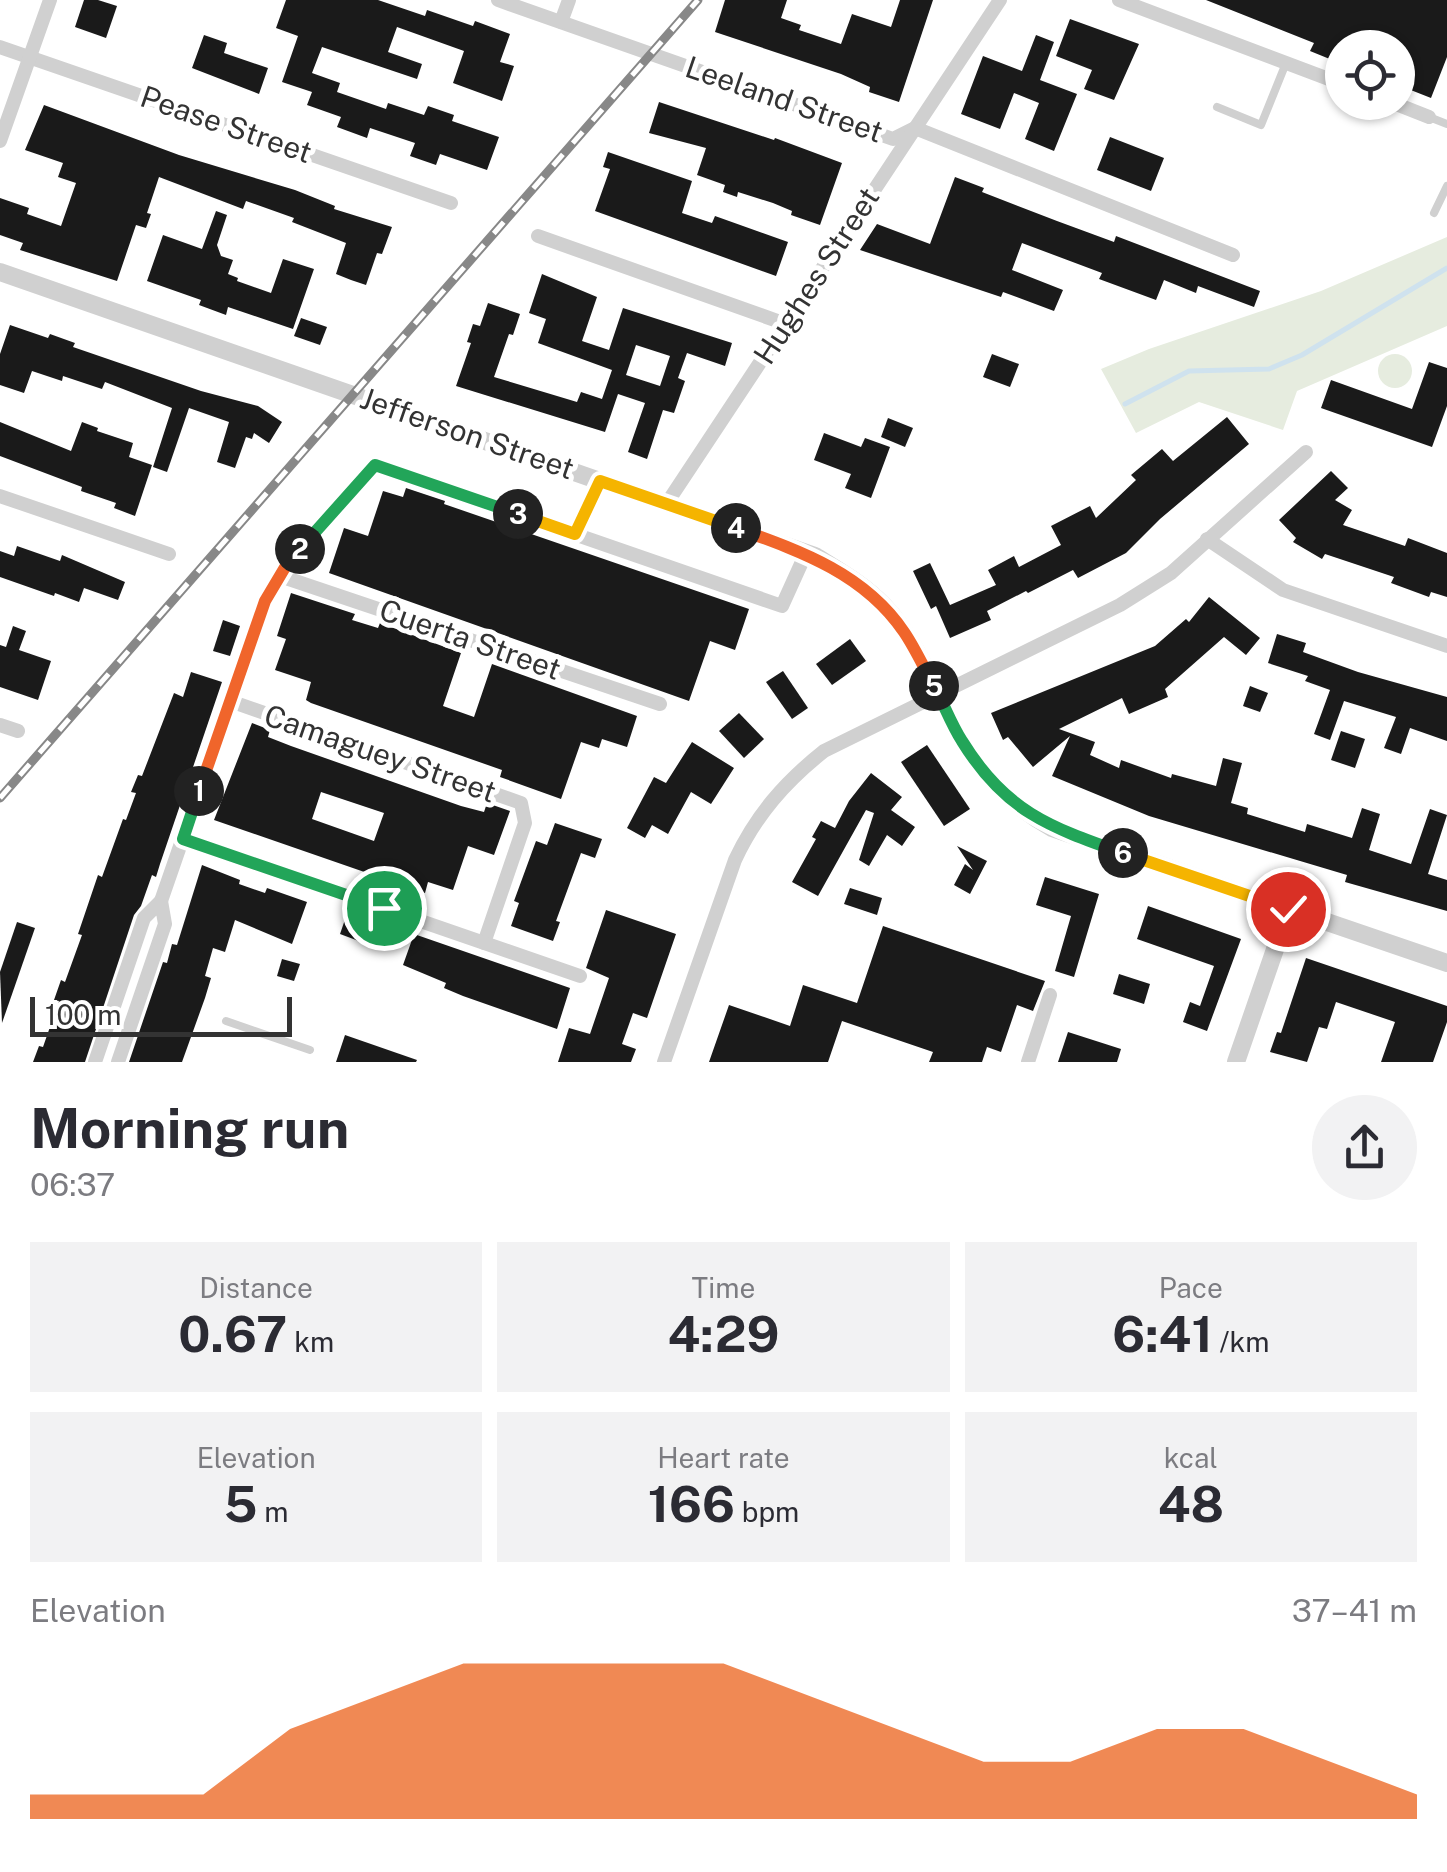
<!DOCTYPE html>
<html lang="en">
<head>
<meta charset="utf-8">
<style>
  :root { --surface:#fff; --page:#f2f2f3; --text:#2b2b33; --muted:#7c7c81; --accent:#ea580c }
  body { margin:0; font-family:"Public Sans",sans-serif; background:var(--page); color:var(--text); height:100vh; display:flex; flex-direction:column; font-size:38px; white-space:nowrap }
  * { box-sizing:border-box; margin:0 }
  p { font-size:32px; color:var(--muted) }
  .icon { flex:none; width:55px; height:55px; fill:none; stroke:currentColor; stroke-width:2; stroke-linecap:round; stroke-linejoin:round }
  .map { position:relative; height:1062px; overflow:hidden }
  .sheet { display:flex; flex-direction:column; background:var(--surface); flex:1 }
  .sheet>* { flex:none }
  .fabs { position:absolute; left:1325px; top:30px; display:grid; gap:20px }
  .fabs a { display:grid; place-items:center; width:90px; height:90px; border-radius:50%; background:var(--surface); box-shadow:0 2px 8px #0004; font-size:50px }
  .scale { position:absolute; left:30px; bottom:25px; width:262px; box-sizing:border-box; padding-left:10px; border:5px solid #333; border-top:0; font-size:28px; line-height:35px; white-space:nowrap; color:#333; -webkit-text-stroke:8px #fff; paint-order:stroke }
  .pin { position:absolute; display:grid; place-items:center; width:85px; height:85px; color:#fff; margin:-42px; border:5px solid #fff; border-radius:50%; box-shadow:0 2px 10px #0007 }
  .km { position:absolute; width:50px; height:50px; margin:-25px; border-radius:50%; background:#222; color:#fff; font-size:28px; line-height:50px; text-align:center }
  .round { display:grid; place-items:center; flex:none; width:105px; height:105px; border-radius:52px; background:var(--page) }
  .summary { display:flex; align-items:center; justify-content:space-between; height:170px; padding:0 30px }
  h1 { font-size:55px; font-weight:700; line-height:75px }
  .figures { display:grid; grid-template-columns:repeat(3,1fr); gap:15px; height:170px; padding:10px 30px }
  .figures div { display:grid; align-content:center; border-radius:0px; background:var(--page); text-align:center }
  .figures b { font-size:50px; font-weight:700 }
  .figures small { font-size:28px; font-weight:400 }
  .figures p { font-size:28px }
  .chart { height:280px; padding:20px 30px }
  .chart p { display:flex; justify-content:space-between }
  .chart svg { width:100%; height:180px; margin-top:10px; fill:var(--accent); opacity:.7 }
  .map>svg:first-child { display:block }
  .green { fill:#e6ecdf }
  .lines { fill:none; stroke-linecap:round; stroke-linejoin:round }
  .stream { stroke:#cfe2ee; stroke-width:5 }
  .building { fill:#1a1a1a; fill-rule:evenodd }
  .service { stroke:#d0d0d0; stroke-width:8 }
  .minor { stroke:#d0d0d0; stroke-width:14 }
  .tertiary { stroke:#d0d0d0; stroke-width:18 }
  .rail-casing { stroke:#888; stroke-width:9 }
  .rail { stroke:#fff; stroke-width:5; stroke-dasharray:15; stroke-linecap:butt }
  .split-1-casing { stroke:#fff; stroke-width:20 }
  .split-2-casing { stroke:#fff; stroke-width:20 }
  .split-3-casing { stroke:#fff; stroke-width:20 }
  .split-4-casing { stroke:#fff; stroke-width:20 }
  .split-5-casing { stroke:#fff; stroke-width:20 }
  .split-6-casing { stroke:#fff; stroke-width:20 }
  .split-7-casing { stroke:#fff; stroke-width:20 }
  .split-1 { stroke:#22a559; stroke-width:12 }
  .split-2 { stroke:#f0652b; stroke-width:12 }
  .split-3 { stroke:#22a559; stroke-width:12 }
  .split-4 { stroke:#f5b400; stroke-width:12 }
  .split-5 { stroke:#f0652b; stroke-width:12 }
  .split-6 { stroke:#22a559; stroke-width:12 }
  .split-7 { stroke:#f5b400; stroke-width:12 }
  .labels { text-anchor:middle; stroke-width:10; stroke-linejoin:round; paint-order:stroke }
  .street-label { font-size:30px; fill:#333; stroke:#fff }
</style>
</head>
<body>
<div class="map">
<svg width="1447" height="1062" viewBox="0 0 1447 1062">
  <rect width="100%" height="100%" fill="#fff"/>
  <g class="green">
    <polygon points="1447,237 1447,326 1297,391 1283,430 1199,402 1136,433 1101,369 1149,349 1321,291"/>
    <circle cx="1395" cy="371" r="17"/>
  </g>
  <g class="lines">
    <polyline class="stream" points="1125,404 1189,371 1269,369 1302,355 1447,268"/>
  </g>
  <g class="building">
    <polygon points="84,0 98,0 117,6 106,38 75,27"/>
    <polygon points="286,0 378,0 425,16 427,10 473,26 475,21 510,34 500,62 514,66 502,101 453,83 464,51 397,27 388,52 422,64 417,79 322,47 312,73 340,83 337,92 386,109 388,103 424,115 428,106 454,115 452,121 499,137 487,170 440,154 436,165 410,156 415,143 370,128 367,138 337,127 341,117 307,105 312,92 282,82 298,36 276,28"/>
    <polygon points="725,0 787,0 781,18 801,25 799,30 841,44 852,14 891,27 900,0 933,0 899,102 869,92 870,87 841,74 715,32"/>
    <polygon points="1206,0 1447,0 1447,57 1431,98 1398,85 1398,48 1342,48 1342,64 1310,51 1314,43"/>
    <polygon points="1070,19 1139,44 1114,100 1084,89 1092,70 1056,56"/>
    <polygon points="204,35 227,43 224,53 268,68 259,94 192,68"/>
    <polygon points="1036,35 1054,42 1040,80 1077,94 1054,151 1025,139 1039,103 1014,93 1000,129 961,114 983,56 1022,71"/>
    <polygon points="659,102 774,140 775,138 842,163 820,225 791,215 792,211 773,203 738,192 737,197 723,192 725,185 697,175 706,148 649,133"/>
    <polygon points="44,105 179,155 295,190 335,206 334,209 392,227 382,254 377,253 366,285 351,280 336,274 346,243 292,222 294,218 246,201 243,209 159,177 147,213 151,214 146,228 136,225 117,281 20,250 23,243 0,235 0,198 29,208 27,214 61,226 76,183 58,177 63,163 25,150"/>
    <polygon points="1110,137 1164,158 1151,191 1097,170"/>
    <polygon points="608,152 692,181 682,213 712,223 715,216 788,242 776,276 595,211 610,169 603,167"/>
    <polygon points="955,177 984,188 982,192 1057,221 1114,242 1116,236 1260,291 1254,307 1198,286 1196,293 1164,280 1156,300 1099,279 1102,273 1022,243 1012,270 1063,290 1054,311 1003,292 1001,297 860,250 877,224 930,244"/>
    <polygon points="216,211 227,215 217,245 221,256 233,260 228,274 238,278 237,281 271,293 283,259 314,269 293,329 228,307 226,315 199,305 201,300 147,281 163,235 202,249"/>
    <path d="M542,274L597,297L582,341L609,350L623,308L732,343L725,366L687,353L678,378L685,381L674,413L663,410L647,459L628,452L645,403L618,394L605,432L456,386L471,343L467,342L473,324L480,326L488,303L520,314L513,335L509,334L494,377L577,402L581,392L602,399L612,370L538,343L546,319L529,313ZM636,345L670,356L660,386L626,375Z"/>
    <polygon points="301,318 327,327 320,345 294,336"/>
    <polygon points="10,325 48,338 50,334 75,343 73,347 201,391 258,406 282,422 269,443 254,433 252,439 246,437 235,468 217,462 229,422 189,408 167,472 153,467 172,408 105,382 102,389 63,376 62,381 32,371 24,393 0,385 0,354"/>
    <polygon points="992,354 1019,364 1010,387 983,377"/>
    <polygon points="1429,362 1447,368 1447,406 1432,447 1321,408 1331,380 1412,409"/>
    <polygon points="1227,417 1249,444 1160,519 1126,553 1078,578 1073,570 1028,593 1026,591 987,611 991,620 950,638 936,606 931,609 913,571 930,563 950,605 996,585 988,570 1014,556 1019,567 1061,545 1051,526 1090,506 1096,518 1136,480 1131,475 1162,449 1173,461"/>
    <polygon points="888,418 913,428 905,447 881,437"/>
    <polygon points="0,422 71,451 82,422 98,428 97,431 133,443 129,457 152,465 135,516 114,508 116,503 81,491 82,487 0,456"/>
    <polygon points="824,433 861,447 865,438 890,447 871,498 845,488 851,474 814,460"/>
    <polygon points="1331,471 1348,488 1335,500 1352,510 1343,525 1405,546 1408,538 1447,553 1447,597 1431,592 1429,597 1391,583 1394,577 1325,554 1322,559 1293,542 1296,538 1279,520"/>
    <polygon points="406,488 445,501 444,504 749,609 735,650 710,641 689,701 329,573 344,528 368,536 383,491 403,497"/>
    <polygon points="17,546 60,561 62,555 125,582 118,600 84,588 79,602 55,593 54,596 0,577 0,551 14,556"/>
    <polygon points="291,593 355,614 352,620 378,628 380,623 461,653 443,706 474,717 492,664 637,716 627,747 602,739 599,748 581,742 561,799 500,777 502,770 311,703 306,700 311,682 275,670 286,639 277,636"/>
    <polygon points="1209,597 1260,638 1246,655 1224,637 1165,689 1168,697 1129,714 1122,698 1059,729 1095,742 1090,755 1119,768 1121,760 1171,778 1172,774 1216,786 1223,758 1242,763 1231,803 1248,808 1247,814 1305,832 1307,824 1352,838 1362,808 1380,814 1369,850 1411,864 1430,809 1447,815 1428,874 1447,880 1447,911 1345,882 1347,875 1149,816 1052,776 1070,736 1033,767 1008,737 1003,740 991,713 1155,646 1186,619 1189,622"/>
    <polygon points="223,620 240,626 230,656 213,651"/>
    <polygon points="13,626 26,631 19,650 51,661 38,700 0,687 0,645 6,647"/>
    <polygon points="1277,634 1306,643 1303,652 1358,672 1447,697 1447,741 1410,728 1401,754 1384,748 1396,717 1344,701 1330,740 1314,734 1330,690 1305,681 1308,676 1268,663"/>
    <polygon points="850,639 866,661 832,685 816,664"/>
    <polygon points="783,671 808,708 792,719 766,682"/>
    <polygon points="191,672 222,682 160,864 156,877 152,875 141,906 134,915 85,1062 33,1062 39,1046 43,1047 59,1001 54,1000 61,980 65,982 82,935 78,934 98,875 102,877 123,819 126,820 136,793 131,792 138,775 142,776 174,693 183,697"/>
    <polygon points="1250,686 1268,693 1260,712 1243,706"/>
    <polygon points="739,713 764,739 744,758 719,731"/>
    <path d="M252,723L270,730L268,737L291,746L461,806L484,812L487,803L510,811L494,855L468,846L453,890L428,882L425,893L214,820ZM321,792L384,813L374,841L312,819Z"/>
    <polygon points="1341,731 1365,739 1355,768 1331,760"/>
    <polygon points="692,742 734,768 711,804 691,792 668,834 652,825 645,838 627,828 654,777 666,783"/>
    <polygon points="927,745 970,809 944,826 901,762"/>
    <polygon points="871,773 902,797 891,810 915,827 902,846 887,835 869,866 859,860 874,813 866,810 818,896 792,882 816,839 812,837 821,821 835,828 849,801"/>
    <polygon points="555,823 602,839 595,858 581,853 556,921 560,922 553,941 511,926 519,903 514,901 536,841 547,845"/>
    <polygon points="957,846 987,861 970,894 954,885 965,864 973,870"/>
    <polygon points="202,865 240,880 239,884 265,893 267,888 307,902 292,944 235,920 225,952 213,948 205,976 211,978 205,998 182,1062 129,1062 163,962 167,963 172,944 177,945"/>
    <polygon points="1045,877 1099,894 1074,977 1055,971 1071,916 1036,905"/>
    <polygon points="850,888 882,898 877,915 844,904"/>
    <polygon points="1148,906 1241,939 1207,1031 1183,1022 1190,1002 1200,1006 1214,966 1137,939"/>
    <polygon points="349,908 374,916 364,943 340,934"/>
    <polygon points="606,910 676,934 647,1018 633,1013 622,1044 636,1049 631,1062 558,1062 569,1028 590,1034 609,978 586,968"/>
    <polygon points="17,922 35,928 2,1023 0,972"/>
    <polygon points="883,926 1045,981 1033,1011 1017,1005 1001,1052 987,1047 982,1062 929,1062 933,1052 842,1021 828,1062 709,1062 729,1005 790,1026 803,985 857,1003"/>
    <polygon points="414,934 570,988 557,1029 463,996 444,988 446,983 403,965"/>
    <polygon points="1306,958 1447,1006 1447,1022 1433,1062 1381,1062 1395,1022 1336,1002 1327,1029 1319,1027 1307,1062 1270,1052 1277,1032 1281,1033"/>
    <polygon points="282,959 300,964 294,981 277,976"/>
    <polygon points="1119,974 1150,984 1144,1004 1113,994"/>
    <polygon points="1068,1032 1121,1049 1117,1062 1058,1062"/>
    <polygon points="345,1035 417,1060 416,1062 336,1062"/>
  </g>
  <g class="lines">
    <g class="service">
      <polyline points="1217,107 1261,125 1286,63"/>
      <polyline points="1429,117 1447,124"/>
      <polyline points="1434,213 1447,186"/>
      <polyline points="226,1021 310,1050"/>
    </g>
    <g class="minor">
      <polyline points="498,0 893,139 915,128 1233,255"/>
      <polyline points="1119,0 1342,84"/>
      <polyline points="561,22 569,0"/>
      <polyline points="0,47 451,203"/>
      <polyline points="1391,102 1429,117"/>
      <polyline points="0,141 50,0"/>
      <polyline points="538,236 786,324"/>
      <polyline points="0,496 169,554"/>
      <polyline points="667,503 1000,0"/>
      <polyline points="575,534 600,481"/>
      <polyline points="1207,539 1283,590 1447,646"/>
      <polyline points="280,576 660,704"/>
      <polyline points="230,701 521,803 525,823 484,943"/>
      <polyline points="0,725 18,731"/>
      <polyline points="183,839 580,976"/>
      <polyline points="161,901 265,601 287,564 375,465 782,606 806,553"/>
      <polyline points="95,1062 144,918 161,901 165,924 118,1062"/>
      <path d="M664,1062L735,860C756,815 785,782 824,751L1120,605L1171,573L1306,452"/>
      <polyline points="1028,1062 1050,995"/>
    </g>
    <g class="tertiary">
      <path d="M0,272L815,556C839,571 864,585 884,606C919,643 935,694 960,738C981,776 1015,807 1052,828L1447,963"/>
      <polyline points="1236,1062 1289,909"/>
    </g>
    <defs>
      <polyline id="rail" points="0,798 698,0"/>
    </defs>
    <use href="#rail" class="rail-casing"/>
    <use href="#rail" class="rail"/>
  </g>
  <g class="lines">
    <defs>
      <polyline id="split-1" points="199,791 183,839 384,908"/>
      <polyline id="split-2" points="199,791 265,601 287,564 300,549"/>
      <polyline id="split-3" points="300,549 375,465 518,514"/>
      <polyline id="split-4" points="518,514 575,534 600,481 736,528"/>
      <path id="split-5" d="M736,528C800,551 864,573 904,632C915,648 924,668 934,686"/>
      <path id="split-6" d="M934,686C944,704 951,724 962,741C1005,811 1049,827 1123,853"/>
      <polyline id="split-7" points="1123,853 1288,909"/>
    </defs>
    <use href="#split-1" class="split-1-casing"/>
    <use href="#split-2" class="split-2-casing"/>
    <use href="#split-3" class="split-3-casing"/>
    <use href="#split-4" class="split-4-casing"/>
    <use href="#split-5" class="split-5-casing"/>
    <use href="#split-6" class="split-6-casing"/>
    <use href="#split-7" class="split-7-casing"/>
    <use href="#split-1" class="split-1"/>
    <use href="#split-2" class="split-2"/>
    <use href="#split-3" class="split-3"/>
    <use href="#split-4" class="split-4"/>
    <use href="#split-5" class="split-5"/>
    <use href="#split-6" class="split-6"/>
    <use href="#split-7" class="split-7"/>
  </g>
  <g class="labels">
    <g class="street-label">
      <text transform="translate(784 100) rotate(19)" y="10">Leeland Street</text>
      <text transform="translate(226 125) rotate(19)" y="10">Pease Street</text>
      <text transform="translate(817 276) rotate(-57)" y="10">Hughes Street</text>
      <text transform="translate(467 434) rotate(19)" y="10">Jefferson Street</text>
      <text transform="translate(470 640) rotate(19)" y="10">Cuerta Street</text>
      <text transform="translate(380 754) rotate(19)" y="10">Camaguey Street</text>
    </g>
  </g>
</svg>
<div class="fabs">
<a><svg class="icon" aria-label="locate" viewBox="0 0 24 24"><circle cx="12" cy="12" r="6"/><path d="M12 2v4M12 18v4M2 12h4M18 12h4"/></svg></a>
</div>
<div class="scale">100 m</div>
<div class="pin" style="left:384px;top:908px;background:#1e9e55"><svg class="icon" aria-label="arrive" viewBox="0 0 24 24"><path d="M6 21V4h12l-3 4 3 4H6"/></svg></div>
<div class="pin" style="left:1288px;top:909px;background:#d93025"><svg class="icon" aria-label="check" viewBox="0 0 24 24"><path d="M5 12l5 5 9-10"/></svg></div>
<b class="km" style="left:199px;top:791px">1</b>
<b class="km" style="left:300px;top:549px">2</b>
<b class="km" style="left:518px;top:514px">3</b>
<b class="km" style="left:736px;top:528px">4</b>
<b class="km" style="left:934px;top:686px">5</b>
<b class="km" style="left:1123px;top:853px">6</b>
</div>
<section class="sheet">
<div class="summary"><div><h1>Morning run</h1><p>06:37</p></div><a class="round"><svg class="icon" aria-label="share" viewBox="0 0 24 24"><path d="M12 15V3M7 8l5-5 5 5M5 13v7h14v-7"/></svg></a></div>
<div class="figures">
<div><p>Distance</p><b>0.67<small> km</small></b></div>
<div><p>Time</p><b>4:29</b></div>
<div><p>Pace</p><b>6:41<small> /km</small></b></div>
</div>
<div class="figures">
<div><p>Elevation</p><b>5<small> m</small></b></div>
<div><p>Heart rate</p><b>166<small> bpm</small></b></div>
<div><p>kcal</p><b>48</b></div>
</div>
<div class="chart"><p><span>Elevation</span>37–41 m</p>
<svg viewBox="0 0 160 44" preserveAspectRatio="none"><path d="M0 44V38L10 38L20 38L30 22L40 14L50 6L60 6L70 6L80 6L90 14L100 22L110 30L120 30L130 22L140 22L150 30L160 38V44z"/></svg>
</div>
</section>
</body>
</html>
